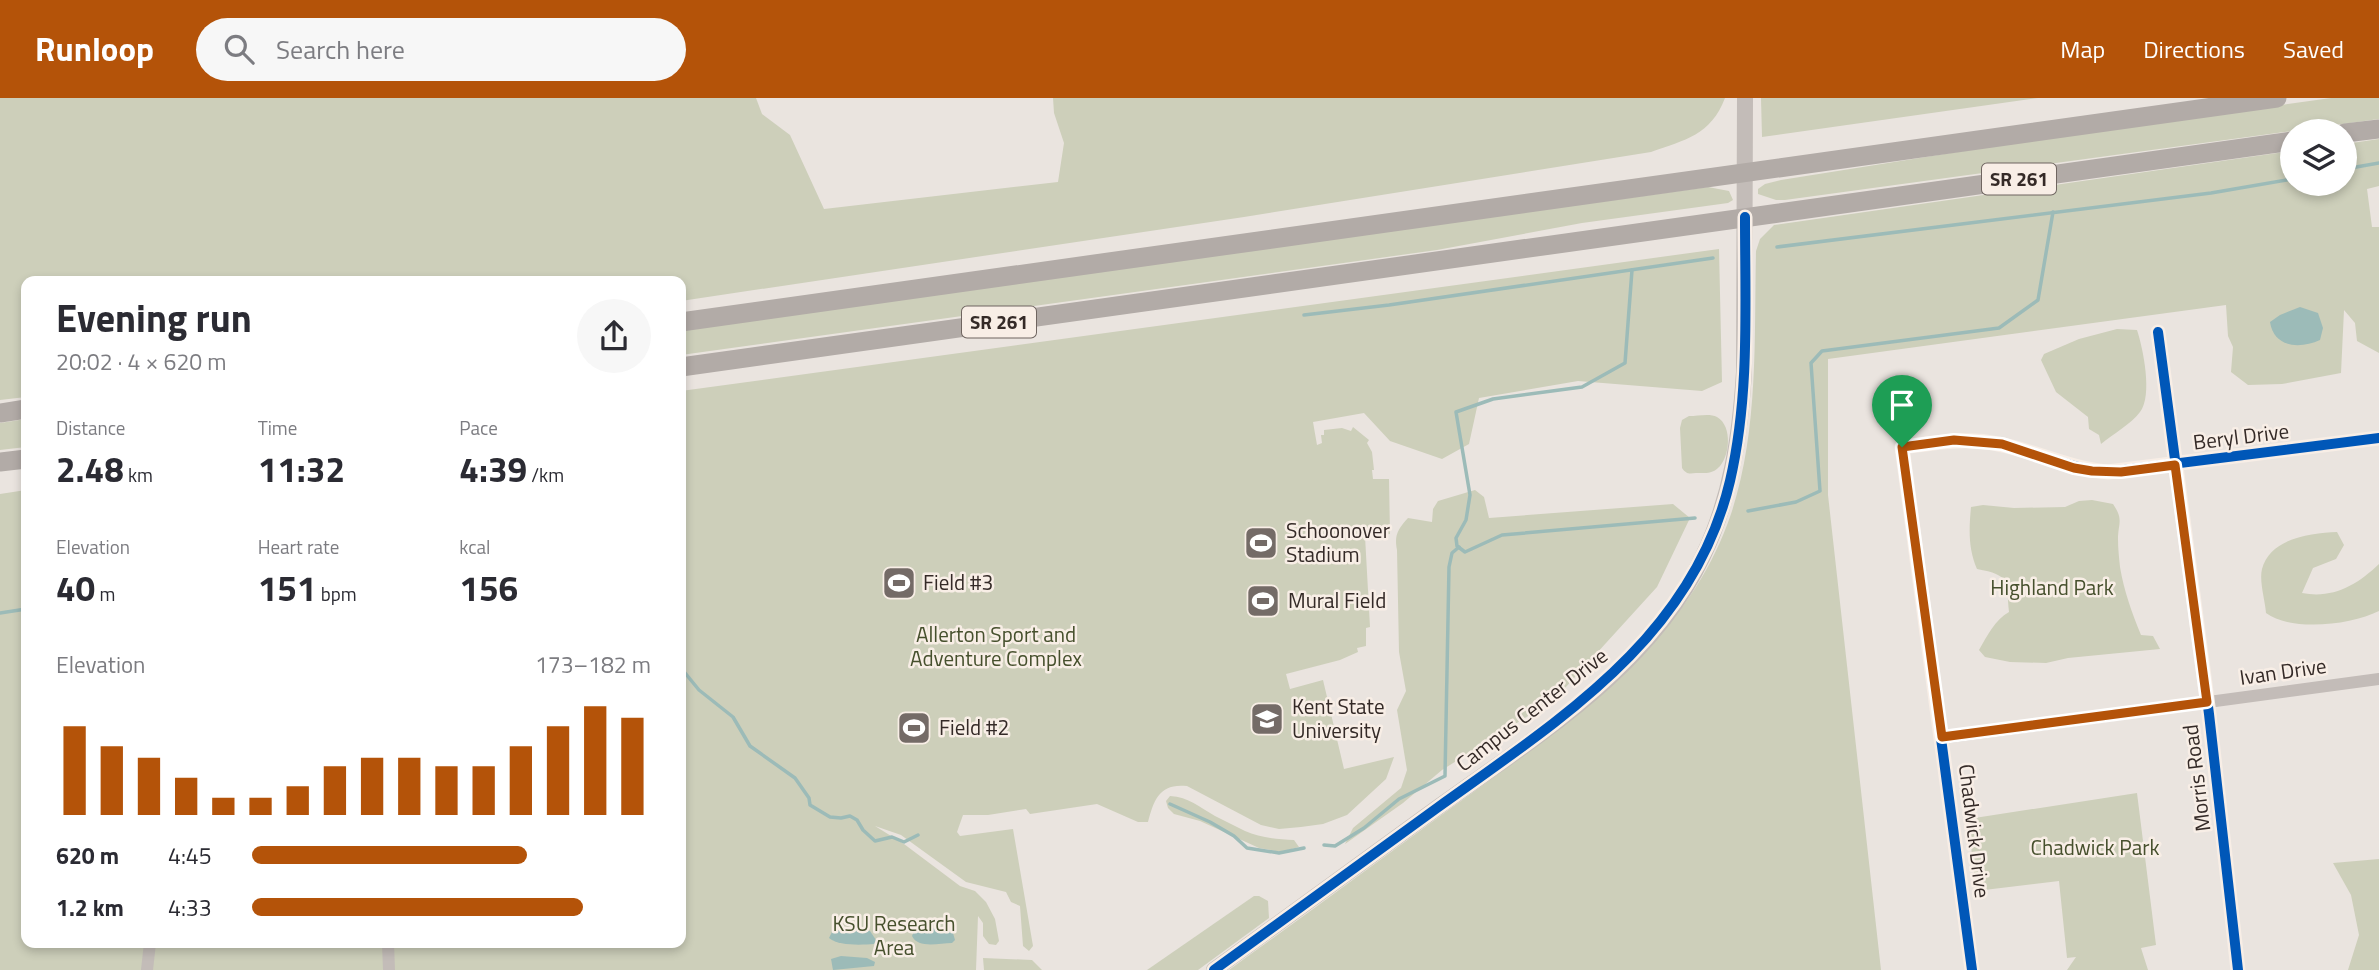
<!DOCTYPE html>
<html lang="en">
<head>
<meta charset="utf-8">
<style>
  :root { --surface:#fff; --page:#f7f7f7; --text:#2b2b33; --muted:#7c7c81; --accent:#b45309 }
  body { margin:0; font-family:"Titillium Web",sans-serif; background:var(--page); color:var(--text); height:100vh; display:flex; flex-direction:column; font-size:26px; white-space:nowrap }
  * { box-sizing:border-box; margin:0 }
  p { font-size:23px; color:var(--muted) }
  .icon { flex:none; width:38px; height:38px; fill:none; stroke:currentColor; stroke-width:2; stroke-linecap:round; stroke-linejoin:round }
  .map { position:relative; flex:1; overflow:hidden }
  .panel { position:absolute; left:21px; top:178px; width:665px; height:672px; display:flex; flex-direction:column; background:var(--surface); border-radius:14px; box-shadow:0 4px 10px #0003 }
  .panel>* { flex:none }
  .controls { position:absolute; left:2280px; top:21px; display:grid; gap:14px }
  .controls a { display:grid; place-items:center; width:77px; height:77px; border-radius:50%; background:var(--surface); box-shadow:0 4px 10px #0003; font-size:35px }
  .pin { position:absolute; display:grid; place-items:center; width:60px; height:60px; color:#fff; margin:-72px -30px; border-radius:50% 50% 50% 0; rotate:-45deg; box-shadow:0 0 7px #0007 }
  .pin .icon { rotate:45deg }
  .round { display:grid; place-items:center; flex:none; width:74px; height:74px; border-radius:37px; background:var(--page) }
  .summary { display:flex; align-items:center; justify-content:space-between; height:119px; padding:0 35px }
  h1 { font-size:38px; font-weight:700; line-height:52px }
  .stats { display:grid; grid-template-columns:repeat(3,1fr); gap:10px; height:119px; padding:7px 35px }
  .stats div { display:grid; align-content:center }
  .stats b { font-size:35px; font-weight:700 }
  .stats small { font-size:19px; font-weight:400 }
  .stats p { font-size:19px }
  .chart { height:196px; padding:14px 35px }
  .chart p { display:flex; justify-content:space-between }
  .chart svg { width:100%; height:126px; margin-top:7px; stroke:var(--accent); stroke-width:6 }
  ul { padding:0 35px; list-style:none; font-size:23px }
  li { display:grid; grid-template-columns:112px 84px 1fr; align-items:center; height:52px }
  li i { height:18px; border-radius:9px; background:var(--accent) }
  header { display:flex; align-items:center; gap:42px; box-sizing:border-box; height:98px; padding:0 35px; background:var(--accent); color:#fff }
  header strong { font-size:33px }
  nav { display:flex; gap:38px; margin-inline-start:auto; font-size:24px }
  .search { width:490px; height:63px; background:var(--page); display:flex; align-items:center; gap:18px; box-sizing:border-box; padding:0 24px; border-radius:38px; color:var(--muted); font-size:26px }
  .map>svg:first-child { display:block }
  .green { fill:#cdcfba }
  .water { fill:#9cbbb8 }
  .lines { fill:none; stroke-linecap:round; stroke-linejoin:round }
  .stream { stroke:#9cbbb8; stroke-width:3.5 }
  .minor { stroke:#c3bcb8; stroke-width:12 }
  .tertiary { stroke:#c3bcb8; stroke-width:16 }
  .primary { stroke:#b2aba7; stroke-width:19 }
  .cycleway-casing { stroke:#f8eee6; stroke-width:15 }
  .cycleway { stroke:#0057b8; stroke-width:10 }
  .route-casing { stroke:#fff; stroke-width:14 }
  .route { stroke:#b45309; stroke-width:9 }
  .labels { text-anchor:middle; stroke-width:5; stroke-linejoin:round; paint-order:stroke }
  .shield { fill:#f8eee6; stroke:#6f6560; stroke-width:2 }
  .shield-label { font-size:19px; font-weight:bold; fill:#342a27 }
  .street-label { font-size:21px; fill:#342a27; stroke:#f8eee6 }
  .poi-label { font-size:21px; fill:#342a27; stroke:#f8eee6; text-anchor:start }
  .park-label { font-size:21px; fill:#46502d; stroke:#f8eee6 }
</style>
</head>
<body>
<header>
<strong>Runloop</strong>
<div class="search"><svg class="icon" aria-label="search" viewBox="0 0 24 24"><circle cx="10" cy="10" r="6"/><path d="M15 15l6 6"/></svg>Search here</div>
<nav><a>Map</a><a>Directions</a><a>Saved</a></nav>
</header>
<div class="map">
<svg width="2379" height="872" viewBox="0 0 2379 872">
  <rect width="100%" height="100%" fill="#eae4df"/>
  <g class="green">
    <path d="M0,0H756L762,16L790,37L824,111L1058,84L1064,45L1054,15L1053,0H1725C1711,37 1685,42 1651,54L1244,119L681,203V184H26V299L0,302Z"/>
    <polygon points="1761,0 2038,0 1762,39"/>
    <polygon points="2331,0 2379,0 2379,21 1785,102 1776,102 1758,96 1758,91 1765,86 1781,82 2045,40"/>
    <path d="M2379,41V88L2367,91L2372,129H2379V255L2357,243L2355,225L2344,212L2341,275L2282,286L2248,287L2231,274L2233,249L2228,238L2226,207L1828,261V397L1881,872H1229C1302,819 1375,766 1447,713C1557,633 1685,552 1731,416C1759,332 1754,240 1756,153L1760,141L1774,127L2292,53V86H2345V46Z"/>
    <polygon points="1708,89 1729,93 1733,102 1728,105 1582,125 1437,152 681,257 681,230"/>
    <path d="M1719,151L1722,284L1702,293L1578,283L1479,300L1469,346L1442,361L1390,343L1364,315L1313,324L1317,347L1322,345L1321,337H1324V332L1342,330L1351,333L1353,329L1369,342L1367,345L1372,354L1374,372H1372L1373,381H1389L1390,436L1365,438L1370,529L1366,530V548L1357,550L1358,554L1340,562L1286,576L1290,591L1323,582L1344,671L1394,659L1386,681L1347,717L1323,726L1301,729L1279,731L1261,727L1187,688C1160,685 1154,701 1148,724H1138L1097,706L1030,716L1026,711L988,717H963L957,734L960,738L1013,731L1033,848L1029,853L1023,848L1020,808L1011,804L1006,794L966,784L901,737L875,728L904,746L960,788L975,793L986,804L995,821L999,843L996,847L989,846L983,838V825L978,818L976,872H0V396L26,392V845H681V293Z"/>
    <path d="M2117,231L2137,232C2143,250 2153,298 2140,314C2131,326 2113,336 2101,346L2099,337L2089,331L2088,319L2056,294L2041,262L2044,256L2079,241Z"/>
    <path d="M1689,318C1698,318 1710,315 1717,319C1733,328 1730,360 1718,370C1712,376 1704,375 1696,375C1689,376 1686,376 1682,370L1680,330L1682,322Z"/>
    <polygon points="26,321 26,349 0,352 0,325"/>
    <path d="M1475,392L1484,399L1489,420L1673,406L1690,420L1657,489L1555,601L1442,672L1403,705L1345,746L1353,730L1401,690L1407,672L1397,612L1406,593L1399,554L1397,452C1394,437 1398,431 1408,420L1432,424L1433,411L1438,403Z"/>
    <path d="M2092,402L2113,406C2124,422 2118,425 2118,441C2118,450 2119,460 2120,469C2124,493 2132,515 2141,537L2153,538L2160,551L2068,560L2046,565L2010,564L1985,559L1979,552C1987,538 1995,522 2009,514C2006,483 2011,477 1977,471C1968,450 1969,431 1971,409L1983,407L2014,410L2065,409L2079,403Z"/>
    <path d="M2337,434L2344,447L2336,461L2313,470L2302,495C2333,501 2357,487 2379,466V513C2351,527 2292,534 2266,515C2265,502 2259,483 2262,471C2270,440 2311,435 2337,434Z"/>
    <polygon points="2137,695 2156,847 2141,850 2148,872 2067,872 2076,859 2067,860 2059,783 1976,793 1968,721"/>
    <path d="M1170,698C1189,699 1199,709 1215,718C1225,723 1235,728 1245,733C1260,740 1278,741 1294,742L1299,749L1281,754L1259,750L1200,723L1174,716L1168,710L1166,703Z"/>
    <polygon points="2379,761 2379,872 2348,872 2359,837 2351,797 2333,765"/>
    <polygon points="1254,798 1259,798 1268,803 1269,820 1198,872 1147,872"/>
    <polygon points="983,860 1032,862 1042,872 984,872"/>
  </g>
  <g class="water">
    <path d="M2300,209L2318,215L2323,230L2320,242C2300,251 2274,250 2270,224L2280,217Z"/>
    <path d="M835,828L870,833L876,842L874,846C861,847 838,848 829,840Z"/>
    <path d="M929,829L953,835L955,842L952,845C939,845 918,851 912,838L914,833Z"/>
    <polygon points="841,858 867,860 875,864 874,868 833,872 831,861"/>
  </g>
  <g class="lines">
    <g class="stream">
      <polyline points="2345,71 2379,65"/>
      <polyline points="1777,149 2211,95 2292,81"/>
      <polyline points="1632,172 1625,265 1582,289 1493,301 1456,314 1470,397 1466,422 1456,440 1457,448 1465,454 1502,437 1695,420"/>
      <polyline points="1304,217 1389,207 1713,160"/>
      <polyline points="1748,413 1796,404 1820,393 1811,265 1822,253 1999,230 2038,202 2053,114"/>
      <polyline points="0,515 26,511"/>
      <polyline points="681,570 699,592 733,619 750,648 795,680 809,700 810,707 830,719 841,720 850,718 857,722 863,732 875,743 892,739 904,744 918,737"/>
      <polyline points="1170,706 1210,724 1234,738 1247,750 1279,755 1304,750"/>
      <polyline points="1324,747 1335,748 1364,730 1399,701 1445,678 1449,469 1452,455 1459,449"/>
    </g>
    <g class="minor">
      <polyline points="2158,234 2209,616 2238,872"/>
      <polyline points="1942,640 2379,581"/>
      <polyline points="388,845 389,872"/>
      <polyline points="147,872 150,845"/>
      <path d="M1972,872L1902,349C1934,345 1966,339 1998,346C2036,353 2069,371 2108,374L2379,340"/>
    </g>
    <path class="tertiary" d="M1214,872C1289,817 1365,762 1441,707C1537,638 1650,570 1703,458C1731,400 1740,338 1744,274L1745,0"/>
    <g class="primary">
      <polyline points="2345,35 2379,31"/>
      <polyline points="681,224 2277,0"/>
      <polyline points="681,269 2292,43"/>
      <polyline points="0,315 26,311"/>
      <polyline points="0,364 26,361"/>
    </g>
    <defs>
      <g id="cycleway">
        <polyline points="2158,234 2209,616 2238,872"/>
        <path d="M1214,872C1288,818 1362,764 1437,710C1559,622 1693,540 1730,383C1750,297 1745,207 1745,119"/>
        <path d="M1972,872L1902,349C1934,345 1966,339 1998,346C2036,353 2069,371 2108,374L2379,340"/>
      </g>
    </defs>
    <use href="#cycleway" class="cycleway-casing"/>
    <use href="#cycleway" class="cycleway"/>
  </g>
  <g class="lines">
    <defs>
      <polygon id="route" points="1954,342 2002,346 2074,370 2092,373 2121,374 2175,367 2207,604 1942,639 1902,349"/>
    </defs>
    <use href="#route" class="route-casing"/>
    <use href="#route" class="route"/>
  </g>
  <defs>
    <symbol id="stadium-square" viewBox="-11 -11 22 22"><rect x="-9" y="-9" width="18" height="18" rx="4" fill="#746b67" stroke="#f8eee6"/><path d="M0-5a6.5 5 0 1 0 0 10a6.5 5 0 1 0 0-10ZM-3.5-1.8h7v3.6h-7Z" fill="#fff"/></symbol>
    <symbol id="university-square" viewBox="-11 -11 22 22"><rect x="-9" y="-9" width="18" height="18" rx="4" fill="#746b67" stroke="#f8eee6"/><path d="M0-5L7-2L0 1L-7-2ZM-4 1L0 2.5L4 1V4Q0 6-4 4Z" fill="#fff"/></symbol>
  </defs>
  <g fill-rule="evenodd">
    <use href="#stadium-square" x="1242" y="426" width="38" height="38"/>
    <use href="#stadium-square" x="880" y="466" width="38" height="38"/>
    <use href="#stadium-square" x="1244" y="484" width="38" height="38"/>
    <use href="#university-square" x="1248" y="602" width="38" height="38"/>
    <use href="#stadium-square" x="895" y="611" width="38" height="38"/>
  </g>
  <g class="labels">
    <g class="shield">
      <rect x="1982" y="65.5" width="74" height="31" rx="5"/>
      <rect x="962" y="208.5" width="74" height="31" rx="5"/>
    </g>
    <g class="shield-label">
      <text x="2019" y="88">SR 261</text>
      <text x="999" y="231">SR 261</text>
    </g>
    <g class="street-label">
      <text transform="translate(2241 339) rotate(-7)" y="7">Beryl Drive</text>
      <text transform="translate(2283 574) rotate(-8)" y="7">Ivan Drive</text>
      <text transform="translate(1532 612) rotate(-38)" y="7">Campus Center Drive</text>
      <text transform="translate(2197 680) rotate(-97)" y="7">Morris Road</text>
      <text transform="translate(1974 733) rotate(83)" y="7">Chadwick Drive</text>
    </g>
    <g class="poi-label">
      <text x="1286" y="440">Schoonover<tspan x="1286" dy="24">Stadium</tspan></text>
      <text x="923" y="492">Field #3</text>
      <text x="1288" y="510">Mural Field</text>
      <text x="1292" y="616">Kent State<tspan x="1292" dy="24">University</tspan></text>
      <text x="939" y="637">Field #2</text>
    </g>
    <g class="park-label">
      <text x="2052" y="497">Highland Park</text>
      <text x="996" y="544">Allerton Sport and<tspan x="996" dy="24">Adventure Complex</tspan></text>
      <text x="2095" y="757">Chadwick Park</text>
      <text x="894" y="833">KSU Research<tspan x="894" dy="24">Area</tspan></text>
    </g>
  </g>
</svg>
<div class="controls">
<a><svg class="icon" aria-label="layers" viewBox="0 0 24 24"><path d="M12 4l9 5-9 5-9-5zM3 14l9 5 9-5"/></svg></a>
</div>
<div class="pin" style="left:1902px;top:349px;background:#1e9e55"><svg class="icon" aria-label="arrive" viewBox="0 0 24 24"><path d="M6 21V4h12l-3 4 3 4H6"/></svg></div>
<section class="panel">
<div class="summary"><div><h1>Evening run</h1><p>20:02 · 4 × 620 m</p></div><a class="round"><svg class="icon" aria-label="share" viewBox="0 0 24 24"><path d="M12 15V3M7 8l5-5 5 5M5 13v7h14v-7"/></svg></a></div>
<div class="stats">
<div><p>Distance</p><b>2.48<small> km</small></b></div>
<div><p>Time</p><b>11:32</b></div>
<div><p>Pace</p><b>4:39<small> /km</small></b></div>
</div>
<div class="stats">
<div><p>Elevation</p><b>40<small> m</small></b></div>
<div><p>Heart rate</p><b>151<small> bpm</small></b></div>
<div><p>kcal</p><b>156</b></div>
</div>
<div class="chart"><p><span>Elevation</span>173–182 m</p>
<svg viewBox="0 0 160 44" preserveAspectRatio="none"><path d="M5 44V13M15 44V20M25 44V24M35 44V31M45 44V38M55 44V38M65 44V34M75 44V27M85 44V24M95 44V24M105 44V27M115 44V27M125 44V20M135 44V13M145 44V6M155 44V10"/></svg>
</div>
<ul>
<li><b>620 m</b>4:45<i style="width:69%"></i></li>
<li><b>1.2 km</b>4:33<i style="width:83%"></i></li>
</ul>
</section>
</div>
</body>
</html>
